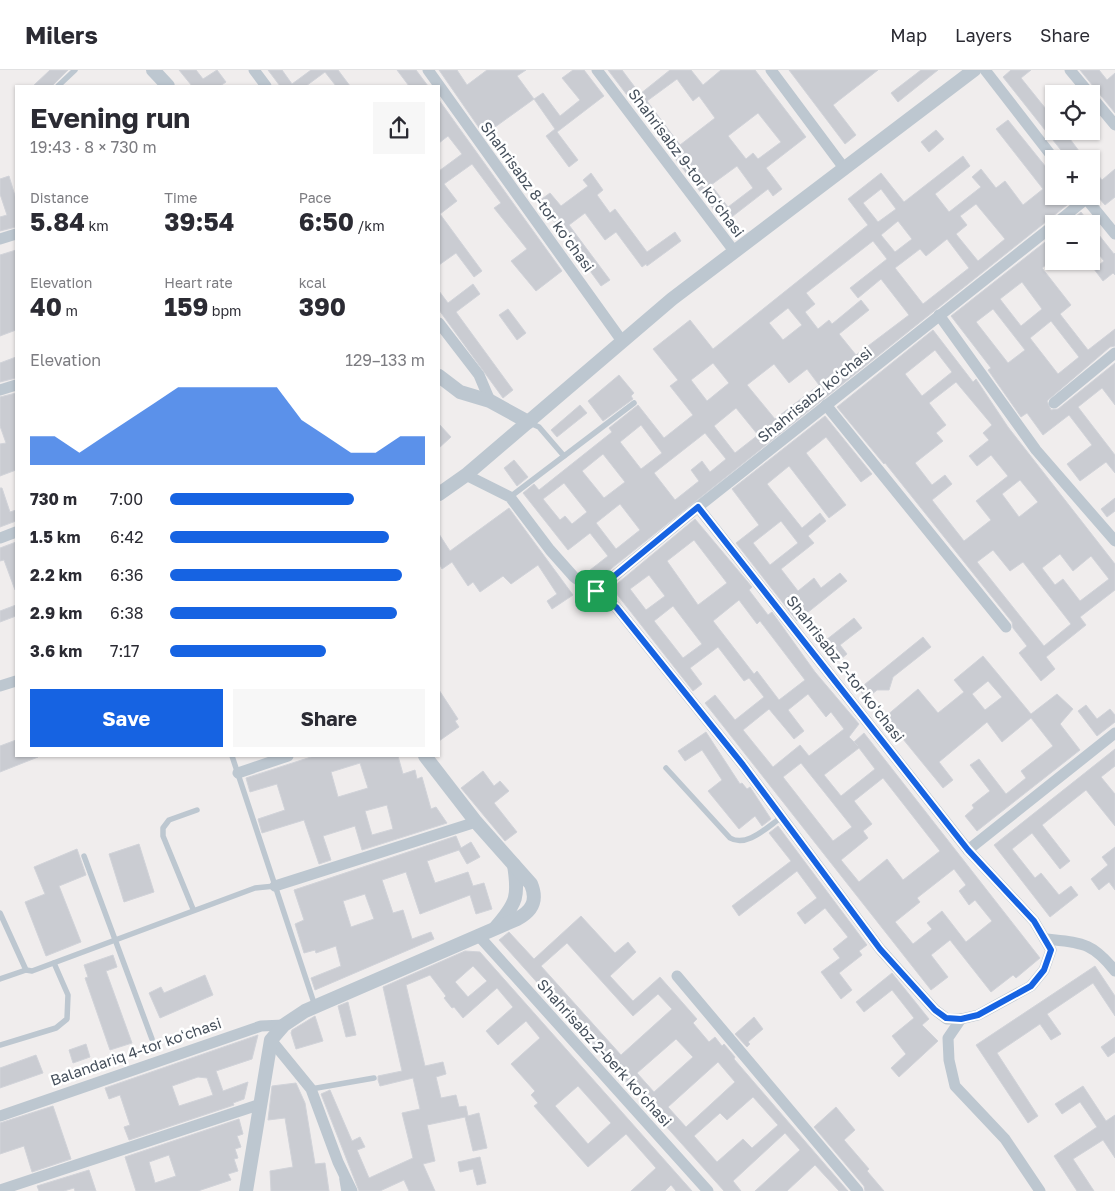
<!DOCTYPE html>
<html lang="en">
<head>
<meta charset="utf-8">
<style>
  :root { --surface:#fff; --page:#f7f7f7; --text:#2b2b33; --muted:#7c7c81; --line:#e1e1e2; --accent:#1663e2 }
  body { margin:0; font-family:"Golos Text",sans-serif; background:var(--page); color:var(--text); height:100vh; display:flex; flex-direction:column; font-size:19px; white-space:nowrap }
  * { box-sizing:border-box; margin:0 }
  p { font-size:16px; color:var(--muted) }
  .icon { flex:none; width:28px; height:28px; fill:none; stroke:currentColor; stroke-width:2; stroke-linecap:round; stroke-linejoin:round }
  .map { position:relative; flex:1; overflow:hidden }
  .sheet { position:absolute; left:15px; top:15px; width:425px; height:672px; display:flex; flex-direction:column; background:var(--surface); border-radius:0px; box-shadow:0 1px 4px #0004 }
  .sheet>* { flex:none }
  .controls { position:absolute; left:1045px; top:15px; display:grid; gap:10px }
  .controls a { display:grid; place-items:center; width:55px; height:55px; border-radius:0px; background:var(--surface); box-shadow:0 1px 4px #0004; font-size:25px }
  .pin { position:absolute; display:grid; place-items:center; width:42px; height:42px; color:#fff; margin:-21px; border-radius:10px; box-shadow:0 2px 8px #0006 }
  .round { display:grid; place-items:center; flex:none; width:52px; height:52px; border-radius:0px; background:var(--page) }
  .summary { display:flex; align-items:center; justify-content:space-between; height:85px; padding:0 15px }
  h1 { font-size:28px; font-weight:700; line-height:38px }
  .figures { display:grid; grid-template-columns:repeat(3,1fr); gap:8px; height:85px; padding:5px 15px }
  .figures div { display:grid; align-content:center }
  .figures b { font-size:25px; font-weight:700 }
  .figures small { font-size:14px; font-weight:400 }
  .figures p { font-size:14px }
  .chart { height:140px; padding:10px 15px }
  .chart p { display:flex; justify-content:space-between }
  .chart svg { width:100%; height:90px; margin-top:5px; fill:var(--accent); opacity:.7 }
  .cta { display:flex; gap:10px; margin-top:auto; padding:10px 15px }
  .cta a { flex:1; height:58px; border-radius:0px; background:var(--accent); color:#fff; font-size:20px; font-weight:700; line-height:58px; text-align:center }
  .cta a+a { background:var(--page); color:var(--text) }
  ul { padding:0 15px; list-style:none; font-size:16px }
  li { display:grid; grid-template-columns:80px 60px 1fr; align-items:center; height:38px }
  li i { height:12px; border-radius:6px; background:var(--accent) }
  header { display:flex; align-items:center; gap:30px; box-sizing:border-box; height:70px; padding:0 25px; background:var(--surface); border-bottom:1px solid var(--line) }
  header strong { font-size:24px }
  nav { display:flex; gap:28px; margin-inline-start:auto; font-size:18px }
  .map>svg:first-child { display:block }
  .building { fill:#caccd2; stroke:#d1d3d9; fill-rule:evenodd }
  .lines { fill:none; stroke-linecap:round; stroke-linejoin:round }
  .service { stroke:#bdc7d0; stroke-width:5.5 }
  .minor { stroke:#bdc7d0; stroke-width:11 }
  .tertiary { stroke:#bdc7d0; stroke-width:14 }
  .route-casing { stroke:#fff; stroke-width:10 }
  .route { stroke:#1663e2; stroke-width:6 }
  .labels { text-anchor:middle; stroke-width:5; stroke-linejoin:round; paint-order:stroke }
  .street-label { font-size:15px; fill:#454f5b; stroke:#fff }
</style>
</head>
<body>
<header>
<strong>Milers</strong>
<nav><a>Map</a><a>Layers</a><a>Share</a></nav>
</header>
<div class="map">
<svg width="1115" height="1121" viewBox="0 0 1115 1121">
  <rect width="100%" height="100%" fill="#f0eded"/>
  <g class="building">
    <polygon points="50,0 68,0 52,16 33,16"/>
    <polygon points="179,0 196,0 203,9 217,0 226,12 220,16 192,16"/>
    <polygon points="268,0 282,0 292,14 311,0 338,0 350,16 336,16 325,2 306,16 280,16"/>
    <polygon points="397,0 416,0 428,16 409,16"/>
    <polygon points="439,0 457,0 467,15 487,0 526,0 517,6 534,29 484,65"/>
    <polygon points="573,0 584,0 604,26 557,62 578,90 569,97 546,66 555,59 534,29 543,23 560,46 580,30 562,8"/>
    <path d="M608,0H622L640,24L670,0H691L703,15L721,0H755L806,67L766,98L782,119L773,126L768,119L724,153ZM677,9L693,31L699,26L715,48L680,75L647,31ZM758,43L781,72L758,89L753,83L746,89L728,66ZM737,96L753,118L728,137L711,115Z"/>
    <polygon points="789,0 878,0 833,35 856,65 845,74"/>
    <polygon points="921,0 938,0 898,32 891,23"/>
    <polygon points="1011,0 1031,0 1021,8 1054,49 1054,61 1064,61 1085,89 1068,89 1003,7"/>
    <polygon points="1080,0 1099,0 1107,10 1115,3 1115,43"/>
    <polygon points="439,30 562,201 536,221 511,191 527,179 494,138 501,133 472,94 444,114 457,131 440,144 482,201 474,207 456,183 439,195 439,101 462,84 448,66 439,73"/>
    <path d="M1008,50L1054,107V126H1069L1072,131L602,506L593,512L585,504L608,486L590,463L568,480L523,423L534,414L539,420L612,362L609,358L638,335L664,368L693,345L670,316L678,310L653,279L690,250L713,279L868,155L848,129L881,103L904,132L963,86L970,96L935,124L949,142L981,117L972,107L981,99L996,118L1005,111L1023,135L1043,119L996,59ZM881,119L896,139L878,152L863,133ZM976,134L1005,169L978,191L956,164L967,155L960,146ZM898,151L912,169L895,182L881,165ZM947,169L969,198L923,234L895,198L920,179L926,186ZM873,171L887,189L850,218L858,228L881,209L909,245L856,285L839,264L869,240L861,230L832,254L829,250L818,259L805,242L815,234L806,223ZM788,238L802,255L783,270L769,253ZM713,293L729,313L707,331L691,310ZM774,294L789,313L807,299L819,315L775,349L747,315ZM736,338L758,365L735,383L714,356ZM641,355L662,383L641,399L620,372ZM705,363L726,389L710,402L702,391L691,400L699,411L675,430L654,403ZM603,384L625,412L604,428L582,401ZM564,413L587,442L572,454L565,446L560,450L543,429ZM620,434L640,460L616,479L596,453Z"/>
    <polygon points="936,60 944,69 929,82 921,72"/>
    <polygon points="1091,97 1102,110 1115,99 1115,127 1105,135 1091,119"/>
    <polygon points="591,103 603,120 597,125 610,143 615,139 647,182 675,162 681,171 647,196 646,194 642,197 616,162 605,170 585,143 569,155 610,210 601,216 539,131 550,123 561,136 588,116 583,110"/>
    <polygon points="9,106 16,129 16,157 0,161 0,147 7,145 0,124 0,109"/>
    <polygon points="1081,142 1090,154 1067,154"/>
    <polygon points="1091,155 1114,184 1115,183 1115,205 1113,203 1103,211 1094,199 1104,191 1091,175"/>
    <path d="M1054,165V189L1042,198L1071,235L1060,244L1088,280L1115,259V276L1110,277L1047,331L1051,340L1058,339L1115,293V335L1102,318L1078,337L1115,385V403L1106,392L1080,411L1067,394L1092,375L1069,345L1043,365L1027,343L1021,347L988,300L991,298L951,246ZM1022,212L1042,239L1021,256L1000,229ZM993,239L1025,280L1008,293L976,252ZM1051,251L1079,287L1058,304L1030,268Z"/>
    <polygon points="16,180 16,260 0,266 0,185"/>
    <polygon points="473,214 480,224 456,242 513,320 503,328 439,240 439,221 448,233"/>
    <polygon points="508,239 526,263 517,270 499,245"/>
    <path d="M933,260L973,312L976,309L1008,357L1115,494V520L1080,547L1086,555L1046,587L1055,599L1041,611L1019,583L1027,576L1013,558L1012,552L885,393L884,394L837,337ZM935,280L952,302L922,326L905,304ZM956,312L992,355L983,363L989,370L969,386L977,396L991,385L1008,406L976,431L991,450L964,471L932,430L952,414L945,405L932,415L915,393L943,371L936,363L946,355L929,333ZM1020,410L1038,432L1019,447L1002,424ZM993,480L1010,501L1023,492L1071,554L1044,576L977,492ZM1060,484L1073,501L1091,486L1109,509L1080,531L1063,509L1055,515L1042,498Z"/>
    <polygon points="16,287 16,308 0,312 0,293"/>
    <polygon points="619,305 634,323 631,326 633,329 603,351 588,331"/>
    <polygon points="16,323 16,400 0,406 0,374 6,373 0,356 0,327"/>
    <polygon points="580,335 587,343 557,367 551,360"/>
    <path d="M825,346L872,404L861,412L826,367L806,383L846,435L829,448L789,396L767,414L802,458L820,443L826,451L808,466L814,473L781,499L798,521L814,508L821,518L840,503L847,511L797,551L736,473L759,455L732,419ZM781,451L798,473L770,495L753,473Z"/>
    <polygon points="439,354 451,367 439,378"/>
    <polygon points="514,390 528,407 517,416 504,398"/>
    <polygon points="0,418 2,418 10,442 16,440 16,451 0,457"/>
    <polygon points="1115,428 1115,441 1107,447 1101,439"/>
    <polygon points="509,438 573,525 552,539 547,531 557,524 538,495 511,514 503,506 480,522 473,512 468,516 452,492 442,499 439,493 439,464 450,481"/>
    <path d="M695,449L752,517L749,520L768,545L772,542L815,602L859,654L849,667L858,676L854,672L864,663L1040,888L1016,908L1013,905L991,922L950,870L931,885L948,907L931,920L705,633L715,625L735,650L764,627L749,608L744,611L718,577L690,598L702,614L693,621L612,518ZM694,470L727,513L698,535L667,491ZM649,505L665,526L646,540L630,519ZM739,530L757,554L760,551L805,610L779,630L757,601L754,604L713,551ZM673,536L702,574L683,588L654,551ZM808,624L826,647L831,642L844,659L809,686L800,675L773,697L743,660L769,639L794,669L804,661L788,640ZM859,678L875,699L841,726L824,705ZM801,693L852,757L833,771L783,707ZM883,708L940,781L903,810L887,789L859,812L841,790L868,768L863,761L872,754L854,731ZM954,799L966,815L959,821L969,835L975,830L992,851L966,872L942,841L927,853L932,859L913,874L895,852L920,832L917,828Z"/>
    <polygon points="16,472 16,520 15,520 4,490 0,491 0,478"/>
    <polygon points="16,535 16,546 0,552 0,541"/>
    <polygon points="854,548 862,558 840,575 847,584 836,593 821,574"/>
    <polygon points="923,567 931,577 893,607 889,620 877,620 866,629 859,619"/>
    <path d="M983,586L1031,644L1057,624L1073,639L1060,654L1080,680L977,761L965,746L974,738L972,735L990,721L970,695L979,689L1006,724L1026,708L1021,701L1053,676L1031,648L1002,672L987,652L939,692L953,710L943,718L885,647L918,619L938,643L964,622L954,610ZM988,611L1002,627L985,640L972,624Z"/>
    <polygon points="439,620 458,649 455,651 459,657 439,671"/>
    <polygon points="1086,635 1097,649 1110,639 1115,645 1115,652 1097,666 1078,641"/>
    <polygon points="706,662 740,714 742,713 747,719 750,717 771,749 762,756 755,746 739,759 708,721 722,710 702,680 685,691 678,681"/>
    <polygon points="16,670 16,686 38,687 0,702 0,676"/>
    <polygon points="1115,679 1115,696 1101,707 1115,724 1115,756 1086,720 1042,755 1070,791 1060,799 1032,763 1012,779 1035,808 1041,803 1059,825 1071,816 1078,825 1050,847 994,775"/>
    <path d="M314,686H398L403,704L415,700L417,709L422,707L431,739L436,737L447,753L362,780L355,756L323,766L331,790L319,794L304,750L262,763L258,749L285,740L277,714L250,722L246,708ZM360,693L368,718L338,727L331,702ZM387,735L393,759L372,765L365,741Z"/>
    <polygon points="483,701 494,716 500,711 509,721 494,733 517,762 505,771 461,718"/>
    <polygon points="778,756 867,875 859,881 862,885 839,903 852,920 841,929 821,902 840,888 833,879 848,867 825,838 805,854 797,843 817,828 797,801 739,846 732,836 791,791 769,763"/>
    <path d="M456,766L461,778L471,772L480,787L467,794L459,780L427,791L435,813L468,802L473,816L484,813L492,839L476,844L470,825L420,844L406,802L382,810L393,843L403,840L412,869L431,862L434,869L315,920L311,908L341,896L336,876L316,883L315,880L304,883L295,854L304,850L294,820ZM365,824L374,849L351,857L343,831Z"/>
    <polygon points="139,774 154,822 124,832 109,784"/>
    <polygon points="1115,777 1115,820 1109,812 1099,820 1091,809 1108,795 1102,787"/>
    <polygon points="77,779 86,805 59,816 81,872 46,886 25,832 45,824 34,797"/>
    <path d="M581,846L615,883L628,872L636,882L610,906L633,931L660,907L697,949L693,953L709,972L715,967L722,976L724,974L735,987L734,989L848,1121H839L815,1095L787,1121H755L800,1080L785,1063L733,1111L741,1121H724L499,870L509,862L534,889ZM567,873L633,946L658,924L672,939L621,985L541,896ZM676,969L693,987L654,1022L637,1003ZM718,992L735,1012L686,1057L668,1037ZM753,1027L778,1055L752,1078L743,1069L717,1092L694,1066L720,1043L727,1050Z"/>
    <path d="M465,881L480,882L692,1121H676L671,1115L665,1121H631L656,1098L626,1064L588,1097L534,1036L538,1033L531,1025L535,1021L511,994L540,968L526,951L498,975L486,961L513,937L497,918L463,948L454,937L452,938L444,928L446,926L430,905L406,915L425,996L443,992L446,1004L436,1007L441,1028L456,1025L459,1037L466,1036L468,1046L479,1043L487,1078L473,1081L465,1047L427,1055L435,1091L423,1094L435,1121H409L404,1110L380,1121H359L321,1024L330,1020L352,1071L360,1067L365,1077L357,1080L369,1108L413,1088L402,1043L420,1039L413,1008L380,1016L378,1010V1006L402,1001L383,917ZM473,896L487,911L468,927L455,912ZM578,1016L611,1053L588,1074L555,1036Z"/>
    <polygon points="113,885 117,897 106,901 132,973 110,980 85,908 88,907 84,895"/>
    <polygon points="1095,896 1115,926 1115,946 1093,913 1047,944 1061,964 1051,970 1040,954 997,983 1038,1046 1028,1053 976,975"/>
    <polygon points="892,903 929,949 922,955 938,971 899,1007 891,998 906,984 892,966 914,948 892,920 864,942 856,932"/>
    <polygon points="205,905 213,925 160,948 149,923 161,917 164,923"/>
    <polygon points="348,932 356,965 346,967 338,936"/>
    <polygon points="315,946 323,971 296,979 291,963 292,960"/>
    <polygon points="754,947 763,959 748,972 750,974 747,977 735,964"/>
    <path d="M258,965L252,989L216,1001L223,1021L248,1012L244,1029L233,1033L234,1035L129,1070L124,1057L130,1055L120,1025L109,1029L105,1018ZM198,1007L207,1008L213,1025L179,1036L172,1016Z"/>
    <polygon points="1115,967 1115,982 1108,987 1101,977"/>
    <polygon points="86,974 90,987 73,993 69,980"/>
    <polygon points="36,985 43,1003 0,1018 0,998"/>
    <polygon points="296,1013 305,1033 315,1094 325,1093 329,1121 271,1121 270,1101 293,1097 285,1048 268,1050 272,1016"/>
    <polygon points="1083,1016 1106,1051 1115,1045 1115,1088 1103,1070 1073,1089 1094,1121 1077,1121 1054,1086 1097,1057 1080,1032 1062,1044 1055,1034"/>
    <polygon points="53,1036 71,1089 32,1102 24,1076 0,1084 0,1053"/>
    <polygon points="836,1037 855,1060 844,1070 869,1099 867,1101 884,1121 865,1121 864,1116 814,1057"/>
    <path d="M239,1049L243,1064L237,1066L241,1077L235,1079L238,1088L234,1089L238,1101L228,1104L231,1110L198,1121H136L125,1087ZM169,1085L176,1106L155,1113L149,1092Z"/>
    <polygon points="480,1087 486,1113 477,1115 473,1099 460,1102 458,1092"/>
    <polygon points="89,1100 96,1121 75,1121 74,1118 64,1121 39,1121 37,1116"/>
  </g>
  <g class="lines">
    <g class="service">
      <polyline points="58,16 75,0"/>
      <polyline points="530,353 539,357 564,386"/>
      <polyline points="510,427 634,333"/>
      <polyline points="232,686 315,936"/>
      <path d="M666,698L730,768C747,778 767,757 782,747"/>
      <polyline points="84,786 152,969"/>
      <polyline points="193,839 163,766 163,758 169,750 197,740"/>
      <polyline points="0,843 26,900 32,901 255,818 275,816"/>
      <polyline points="0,909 26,900"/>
      <polyline points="0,975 56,958 67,949 68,925 54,893"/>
      <polyline points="311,1019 374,1008"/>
      <polyline points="342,1109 344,1121"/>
    </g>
    <g class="minor">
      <polyline points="254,0 266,16"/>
      <polyline points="428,0 622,271"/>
      <polyline points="597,0 734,181"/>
      <polyline points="771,0 844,98"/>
      <polyline points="985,0 1054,89"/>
      <polyline points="1070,0 1090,24"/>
      <polyline points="1091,26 1115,55"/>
      <polyline points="1084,126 1115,164"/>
      <polyline points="1055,154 1086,129"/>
      <polyline points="0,169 16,164"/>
      <polyline points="939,245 1036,380 1115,471"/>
      <polyline points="439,253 479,305 490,331"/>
      <polyline points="0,320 16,315"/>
      <polyline points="1054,333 1115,283"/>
      <polyline points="826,335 1006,557"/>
      <polyline points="466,405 510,427 550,480 574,507 616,537 743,695 880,879 935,940 947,949 961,949 978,945 1031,916 1044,900 1051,880 1034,851 968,780 698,437"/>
      <polyline points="0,468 16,462"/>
      <polyline points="596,521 698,437 1054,155"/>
      <polyline points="0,616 16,611"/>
      <polyline points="238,703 288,686"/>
      <polyline points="968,780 1115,663"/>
      <polyline points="275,816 476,752"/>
      <polyline points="478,865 708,1121"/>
      <path d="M1046,869C1082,873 1092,872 1115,901"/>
      <polyline points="677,906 858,1121"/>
      <polyline points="961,949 948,968 949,990 955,1016 1005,1069 1040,1121"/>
      <polyline points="271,970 311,1019 338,1092 352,1121"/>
      <polyline points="0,1046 261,956 284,955"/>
      <polyline points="0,1120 258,1035"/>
    </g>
    <g class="tertiary">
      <polyline points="153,0 168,16"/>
      <polyline points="439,306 460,322 490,331 528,352"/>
      <polyline points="439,424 466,405 672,229 974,0"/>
      <path d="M496,857C517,833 519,826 514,795"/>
      <path d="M246,1121L271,970L284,955L305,941L517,849C532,841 538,831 531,814L476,752L425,686"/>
    </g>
  </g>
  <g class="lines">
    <defs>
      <polygon id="route" points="698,437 968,780 1034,851 1051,880 1044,900 1031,916 978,945 961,949 946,948 935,940 880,879 743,695 616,537 596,521"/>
    </defs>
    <use href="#route" class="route-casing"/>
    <use href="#route" class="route"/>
  </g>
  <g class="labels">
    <g class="street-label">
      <text transform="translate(686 93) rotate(53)" y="5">Shahrisabz 9-tor koʻchasi</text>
      <text transform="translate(537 127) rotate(54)" y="5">Shahrisabz 8-tor koʻchasi</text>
      <text transform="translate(815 325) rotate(-39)" y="5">Shahrisabz koʻchasi</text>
      <text transform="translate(845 599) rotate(52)" y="5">Shahrisabz 2-tor koʻchasi</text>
      <text transform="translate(136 982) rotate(-19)" y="5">Balandariq 4-tor koʻchasi</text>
      <text transform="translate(604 983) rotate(48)" y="5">Shahrisabz 2-berk koʻchasi</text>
    </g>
  </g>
</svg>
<div class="controls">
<a><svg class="icon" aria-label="locate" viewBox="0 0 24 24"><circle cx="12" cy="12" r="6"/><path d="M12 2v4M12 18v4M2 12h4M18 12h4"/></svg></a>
<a>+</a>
<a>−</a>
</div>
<div class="pin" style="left:596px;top:521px;background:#1e9e55"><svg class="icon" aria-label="arrive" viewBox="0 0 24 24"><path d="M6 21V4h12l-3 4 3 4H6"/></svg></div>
<section class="sheet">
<div class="summary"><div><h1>Evening run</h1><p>19:43 · 8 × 730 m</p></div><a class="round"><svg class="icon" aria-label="share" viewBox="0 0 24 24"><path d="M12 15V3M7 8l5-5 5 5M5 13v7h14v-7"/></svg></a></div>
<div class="figures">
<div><p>Distance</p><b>5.84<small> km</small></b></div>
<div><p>Time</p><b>39:54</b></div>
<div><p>Pace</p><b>6:50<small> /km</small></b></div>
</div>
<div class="figures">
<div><p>Elevation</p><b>40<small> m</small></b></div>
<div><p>Heart rate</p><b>159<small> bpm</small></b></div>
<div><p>kcal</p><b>390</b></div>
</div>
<div class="chart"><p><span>Elevation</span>129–133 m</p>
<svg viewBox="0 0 160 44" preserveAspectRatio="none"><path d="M0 44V30L10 30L20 38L30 30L40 22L50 14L60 6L70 6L80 6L90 6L100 6L110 22L120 30L130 38L140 38L150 30L160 30V44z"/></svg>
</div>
<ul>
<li><b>730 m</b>7:00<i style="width:72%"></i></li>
<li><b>1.5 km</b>6:42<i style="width:86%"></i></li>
<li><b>2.2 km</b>6:36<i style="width:91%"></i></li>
<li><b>2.9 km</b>6:38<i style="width:89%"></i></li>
<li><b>3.6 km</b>7:17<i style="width:61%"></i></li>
</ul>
<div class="cta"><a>Save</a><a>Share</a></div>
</section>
</div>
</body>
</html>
